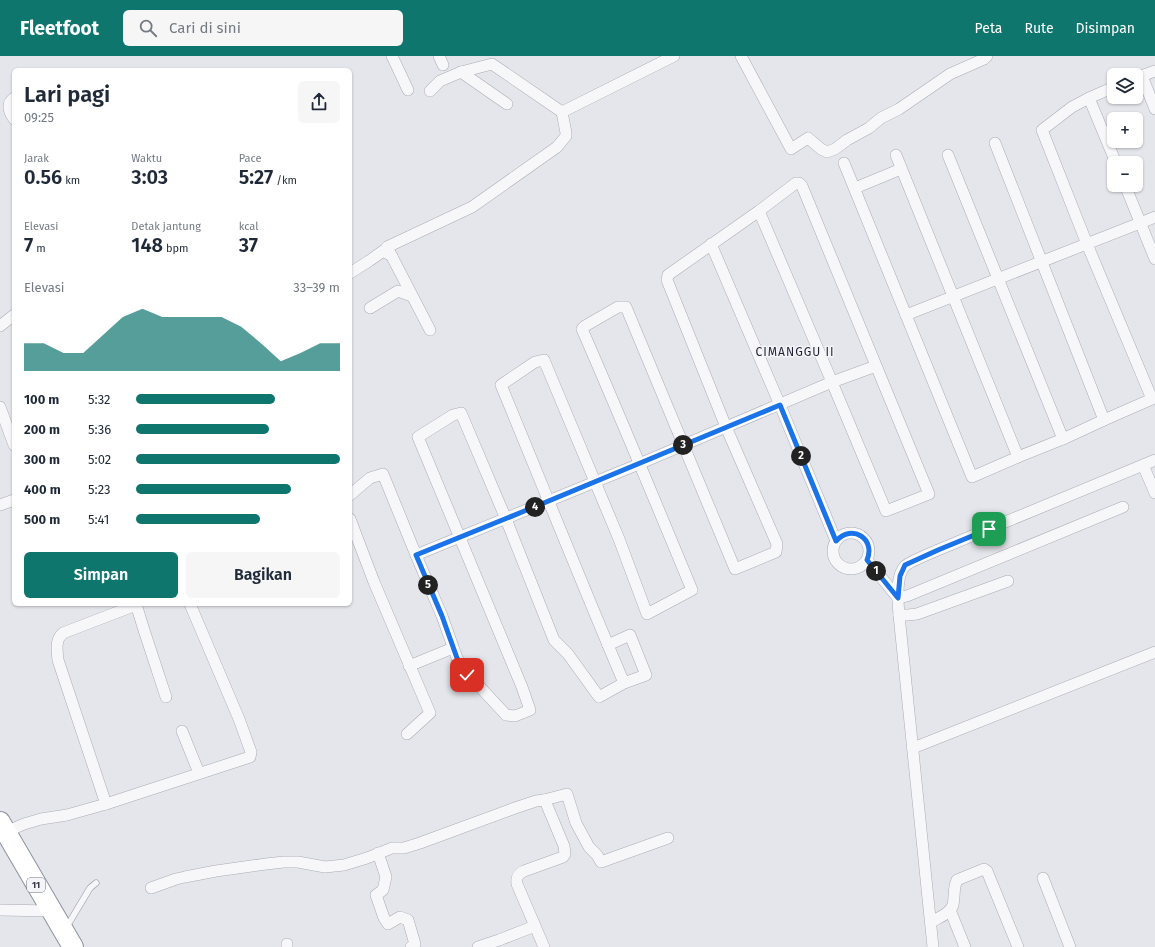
<!DOCTYPE html>
<html lang="id">
<head>
<meta charset="utf-8">
<style>
  :root { --surface:#fff; --page:#f6f6f7; --text:#1f2937; --muted:#747a83; --accent:#0f766e }
  body { margin:0; font-family:"Fira Sans",sans-serif; background:var(--page); color:var(--text); height:100vh; display:flex; flex-direction:column; font-size:15px; white-space:nowrap }
  * { box-sizing:border-box; margin:0 }
  p { font-size:13px; color:var(--muted) }
  .icon { flex:none; width:22px; height:22px; fill:none; stroke:currentColor; stroke-width:2; stroke-linecap:round; stroke-linejoin:round }
  .map { position:relative; flex:1; overflow:hidden }
  .details { position:absolute; left:12px; top:12px; width:340px; height:538px; display:flex; flex-direction:column; background:var(--surface); border-radius:6px; box-shadow:0 1px 3px #0004 }
  .details>* { flex:none }
  .controls { position:absolute; left:1107px; top:12px; display:grid; gap:8px }
  .controls a { display:grid; place-items:center; width:36px; height:36px; border-radius:6px; background:var(--surface); box-shadow:0 1px 3px #0004; font-size:20px }
  .pin { position:absolute; display:grid; place-items:center; width:34px; height:34px; color:#fff; margin:-17px; border-radius:8px; box-shadow:0 2px 6px #0006 }
  .km { position:absolute; width:20px; height:20px; margin:-10px; border-radius:50%; background:#222; color:#fff; font-size:11px; line-height:20px; text-align:center }
  .round { display:grid; place-items:center; flex:none; width:42px; height:42px; border-radius:6px; background:var(--page) }
  .head { display:flex; align-items:center; justify-content:space-between; height:68px; padding:0 12px }
  h1 { font-size:22px; font-weight:600; line-height:30px }
  .stats { display:grid; grid-template-columns:repeat(3,1fr); gap:6px; height:68px; padding:4px 12px }
  .stats div { display:grid; align-content:center }
  .stats b { font-size:20px; font-weight:600 }
  .stats small { font-size:11px; font-weight:400 }
  .stats p { font-size:11px }
  .chart { height:112px; padding:8px 12px }
  .chart p { display:flex; justify-content:space-between }
  .chart svg { width:100%; height:72px; margin-top:4px; fill:var(--accent); opacity:.7 }
  .cta { display:flex; gap:8px; margin-top:auto; padding:8px 12px }
  .cta a { flex:1; height:46px; border-radius:6px; background:var(--accent); color:#fff; font-size:16px; font-weight:600; line-height:46px; text-align:center }
  .cta a+a { background:var(--page); color:var(--text) }
  ul { padding:0 12px; list-style:none; font-size:13px }
  li { display:grid; grid-template-columns:64px 48px 1fr; align-items:center; height:30px }
  li i { height:10px; border-radius:5px; background:var(--accent) }
  header { display:flex; align-items:center; gap:24px; box-sizing:border-box; height:56px; padding:0 20px; background:var(--accent); color:#fff }
  header strong { font-size:19px }
  nav { display:flex; gap:22px; margin-inline-start:auto; font-size:14px }
  .search { width:280px; height:36px; background:var(--page); display:flex; align-items:center; gap:10px; box-sizing:border-box; padding:0 14px; border-radius:6px; color:var(--muted); font-size:15px }
  .map>svg:first-child { display:block }
  .lines { fill:none; stroke-linecap:round; stroke-linejoin:round }
  .lane-casing { stroke:#aaacb5; stroke-width:7 }
  .street-casing { stroke:#aaacb5; stroke-width:12 }
  .highway-casing { stroke:#8d92a0; stroke-width:22 }
  .lane { stroke:#f7f7f9; stroke-width:5.5 }
  .street { stroke:#f7f7f9; stroke-width:11 }
  .highway { stroke:#fff; stroke-width:20 }
  .route-casing { stroke:#fff; stroke-width:8 }
  .route { stroke:#1a73e8; stroke-width:5 }
  .labels { text-anchor:middle; stroke-width:3; stroke-linejoin:round; paint-order:stroke }
  .shield { fill:#f4f5f8; stroke:#696c79; stroke-width:1 }
  .shield-label { font-size:9px; font-weight:bold; fill:#2e3242 }
  .quarter-label { font-size:12px; letter-spacing:1px; fill:#1f2333; stroke:#f4f5f8 }
</style>
</head>
<body>
<header>
<strong>Fleetfoot</strong>
<div class="search"><svg class="icon" aria-label="search" viewBox="0 0 24 24"><circle cx="10" cy="10" r="6"/><path d="M15 15l6 6"/></svg>Cari di sini</div>
<nav><a>Peta</a><a>Rute</a><a>Disimpan</a></nav>
</header>
<div class="map">
<svg width="1155" height="891" viewBox="0 0 1155 891">
  <rect width="100%" height="100%" fill="#e4e6eb"/>
  <g class="lines">
    <defs>
      <polyline id="lane" points="66,872 90,832 96,827"/>
      <g id="street">
        <polyline points="392,0 408,34"/>
        <polyline points="439,0 443,9"/>
        <polyline points="741,0 791,93 808,82 821,93 827,96 835,93 847,84 869,72 881,62 899,53 950,18 984,3 987,0"/>
        <polyline points="461,16 507,48"/>
        <polyline points="1142,20 1155,53"/>
        <polyline points="1136,22 1155,15"/>
        <polyline points="430,35 440,25 461,16 492,8 562,56"/>
        <path d="M14,42C6,48 9,56 14,63"/>
        <polyline points="1089,42 1116,107"/>
        <polyline points="995,87 1104,364 1152,343 1087,188 1042,74 1072,51 1089,42 1114,31"/>
        <polyline points="896,99 1018,401 1063,383"/>
        <polyline points="948,99 1063,383 1104,364"/>
        <polyline points="844,107 972,421 1018,401"/>
        <polyline points="1125,129 1155,203"/>
        <polyline points="855,132 901,113"/>
        <polyline points="759,155 832,326 834,331 886,455 929,438 802,130 799,127 796,127 759,155 668,219 667,224 726,371 832,326 876,310"/>
        <polyline points="711,188 780,349 836,485"/>
        <polyline points="350,217 369,205 383,195 392,200"/>
        <polyline points="370,252 398,235 412,240"/>
        <polyline points="906,259 1155,161"/>
        <polyline points="0,270 14,259"/>
        <polyline points="430,274 387,191 472,151 557,91 566,80 566,77 562,56 674,0"/>
        <polyline points="0,351 14,389"/>
        <polyline points="1143,409 1155,437"/>
        <polyline points="350,439 370,422 383,418 416,499 442,560 457,602 467,619 480,631 506,659 515,660 530,654 522,631 418,381 453,359 461,357 506,463 554,584 568,598 599,641 624,627 646,619 630,579 608,589"/>
        <polyline points="0,449 14,444"/>
        <polyline points="350,463 374,526 430,657 407,678"/>
        <circle cx="851" cy="495" r="18"/>
        <path d="M416,499C490,469 564,438 639,408L726,371L777,488L776,496L735,513L626,251H618L585,270L582,273C620,360 656,447 692,534L647,558L619,483L544,304L535,306L501,329C542,428 582,528 624,627"/>
        <polyline points="867,504 898,542 907,540 1123,451"/>
        <polyline points="136,548 143,571 166,641"/>
        <polyline points="899,559 908,559 917,558 1008,525"/>
        <polyline points="409,610 453,592"/>
        <polyline points="182,675 199,717"/>
        <polyline points="913,692 1155,596"/>
        <polyline points="544,744 567,738 576,767 589,791 597,799 601,806 668,782"/>
        <path d="M106,748L58,604C57,594 55,584 63,577L136,549"/>
        <polyline points="6,776 24,768 41,763 67,759 106,748 250,701 251,696 239,663 190,548"/>
        <polyline points="378,797 386,821 383,834 376,839 384,862 388,868 400,861 408,864 415,888 411,891"/>
        <polyline points="1043,822 1070,891"/>
        <path d="M151,832L176,823L185,821L216,815L266,808L284,806H298L325,811L344,809L367,802L392,792H404L420,787L515,752L536,745L544,744L546,747L564,790L565,798L563,801L524,815C518,818 516,821 517,828L544,891"/>
        <polyline points="0,854 51,855"/>
        <polyline points="950,854 965,891"/>
        <path d="M931,866C938,862 950,858 953,849C955,840 953,832 957,824L984,813L987,815L989,820L1018,891"/>
        <polyline points="287,888 287,891"/>
        <polyline points="478,891 499,884 535,870"/>
        <path d="M933,891L899,559C898,546 895,520 905,510C909,506 931,497 938,494L1155,404"/>
      </g>
      <polyline id="highway" points="0,766 73,891"/>
    </defs>
    <use href="#lane" class="lane-casing"/>
    <use href="#street" class="street-casing"/>
    <use href="#highway" class="highway-casing"/>
    <use href="#lane" class="lane"/>
    <use href="#street" class="street"/>
    <use href="#highway" class="highway"/>
  </g>
  <g class="lines">
    <defs>
      <path id="route" d="M467,619L457,602L442,560L416,499L522,456L780,349L836,485C852,467 876,483 867,504L898,542L900,520L905,509L938,494L989,473"/>
    </defs>
    <use href="#route" class="route-casing"/>
    <use href="#route" class="route"/>
  </g>
  <g class="labels">
    <rect class="shield" x="27" y="822" width="18" height="14" rx="3"/>
    <g class="shield-label">
      <text x="36" y="832">11</text>
    </g>
    <g class="quarter-label">
      <text x="795" y="300">CIMANGGU II</text>
    </g>
  </g>
</svg>
<div class="controls">
<a><svg class="icon" aria-label="layers" viewBox="0 0 24 24"><path d="M12 4l9 5-9 5-9-5zM3 14l9 5 9-5"/></svg></a>
<a>+</a>
<a>−</a>
</div>
<div class="pin" style="left:989px;top:473px;background:#1e9e55"><svg class="icon" aria-label="arrive" viewBox="0 0 24 24"><path d="M6 21V4h12l-3 4 3 4H6"/></svg></div>
<div class="pin" style="left:467px;top:619px;background:#d93025"><svg class="icon" aria-label="check" viewBox="0 0 24 24"><path d="M5 12l5 5 9-10"/></svg></div>
<b class="km" style="left:876px;top:515px">1</b>
<b class="km" style="left:801px;top:400px">2</b>
<b class="km" style="left:683px;top:389px">3</b>
<b class="km" style="left:535px;top:451px">4</b>
<b class="km" style="left:428px;top:529px">5</b>
<section class="details">
<div class="head"><div><h1>Lari pagi</h1><p>09:25</p></div><a class="round"><svg class="icon" aria-label="share" viewBox="0 0 24 24"><path d="M12 15V3M7 8l5-5 5 5M5 13v7h14v-7"/></svg></a></div>
<div class="stats">
<div><p>Jarak</p><b>0.56<small> km</small></b></div>
<div><p>Waktu</p><b>3:03</b></div>
<div><p>Pace</p><b>5:27<small> /km</small></b></div>
</div>
<div class="stats">
<div><p>Elevasi</p><b>7<small> m</small></b></div>
<div><p>Detak jantung</p><b>148<small> bpm</small></b></div>
<div><p>kcal</p><b>37</b></div>
</div>
<div class="chart"><p><span>Elevasi</span>33–39 m</p>
<svg viewBox="0 0 160 44" preserveAspectRatio="none"><path d="M0 44V27L10 27L20 33L30 33L40 22L50 11L60 6L70 11L80 11L90 11L100 11L110 17L120 27L130 38L140 33L150 27L160 27V44z"/></svg>
</div>
<ul>
<li><b>100 m</b>5:32<i style="width:68%"></i></li>
<li><b>200 m</b>5:36<i style="width:65%"></i></li>
<li><b>300 m</b>5:02<i style="width:100%"></i></li>
<li><b>400 m</b>5:23<i style="width:76%"></i></li>
<li><b>500 m</b>5:41<i style="width:61%"></i></li>
</ul>
<div class="cta"><a>Simpan</a><a>Bagikan</a></div>
</section>
</div>
</body>
</html>
